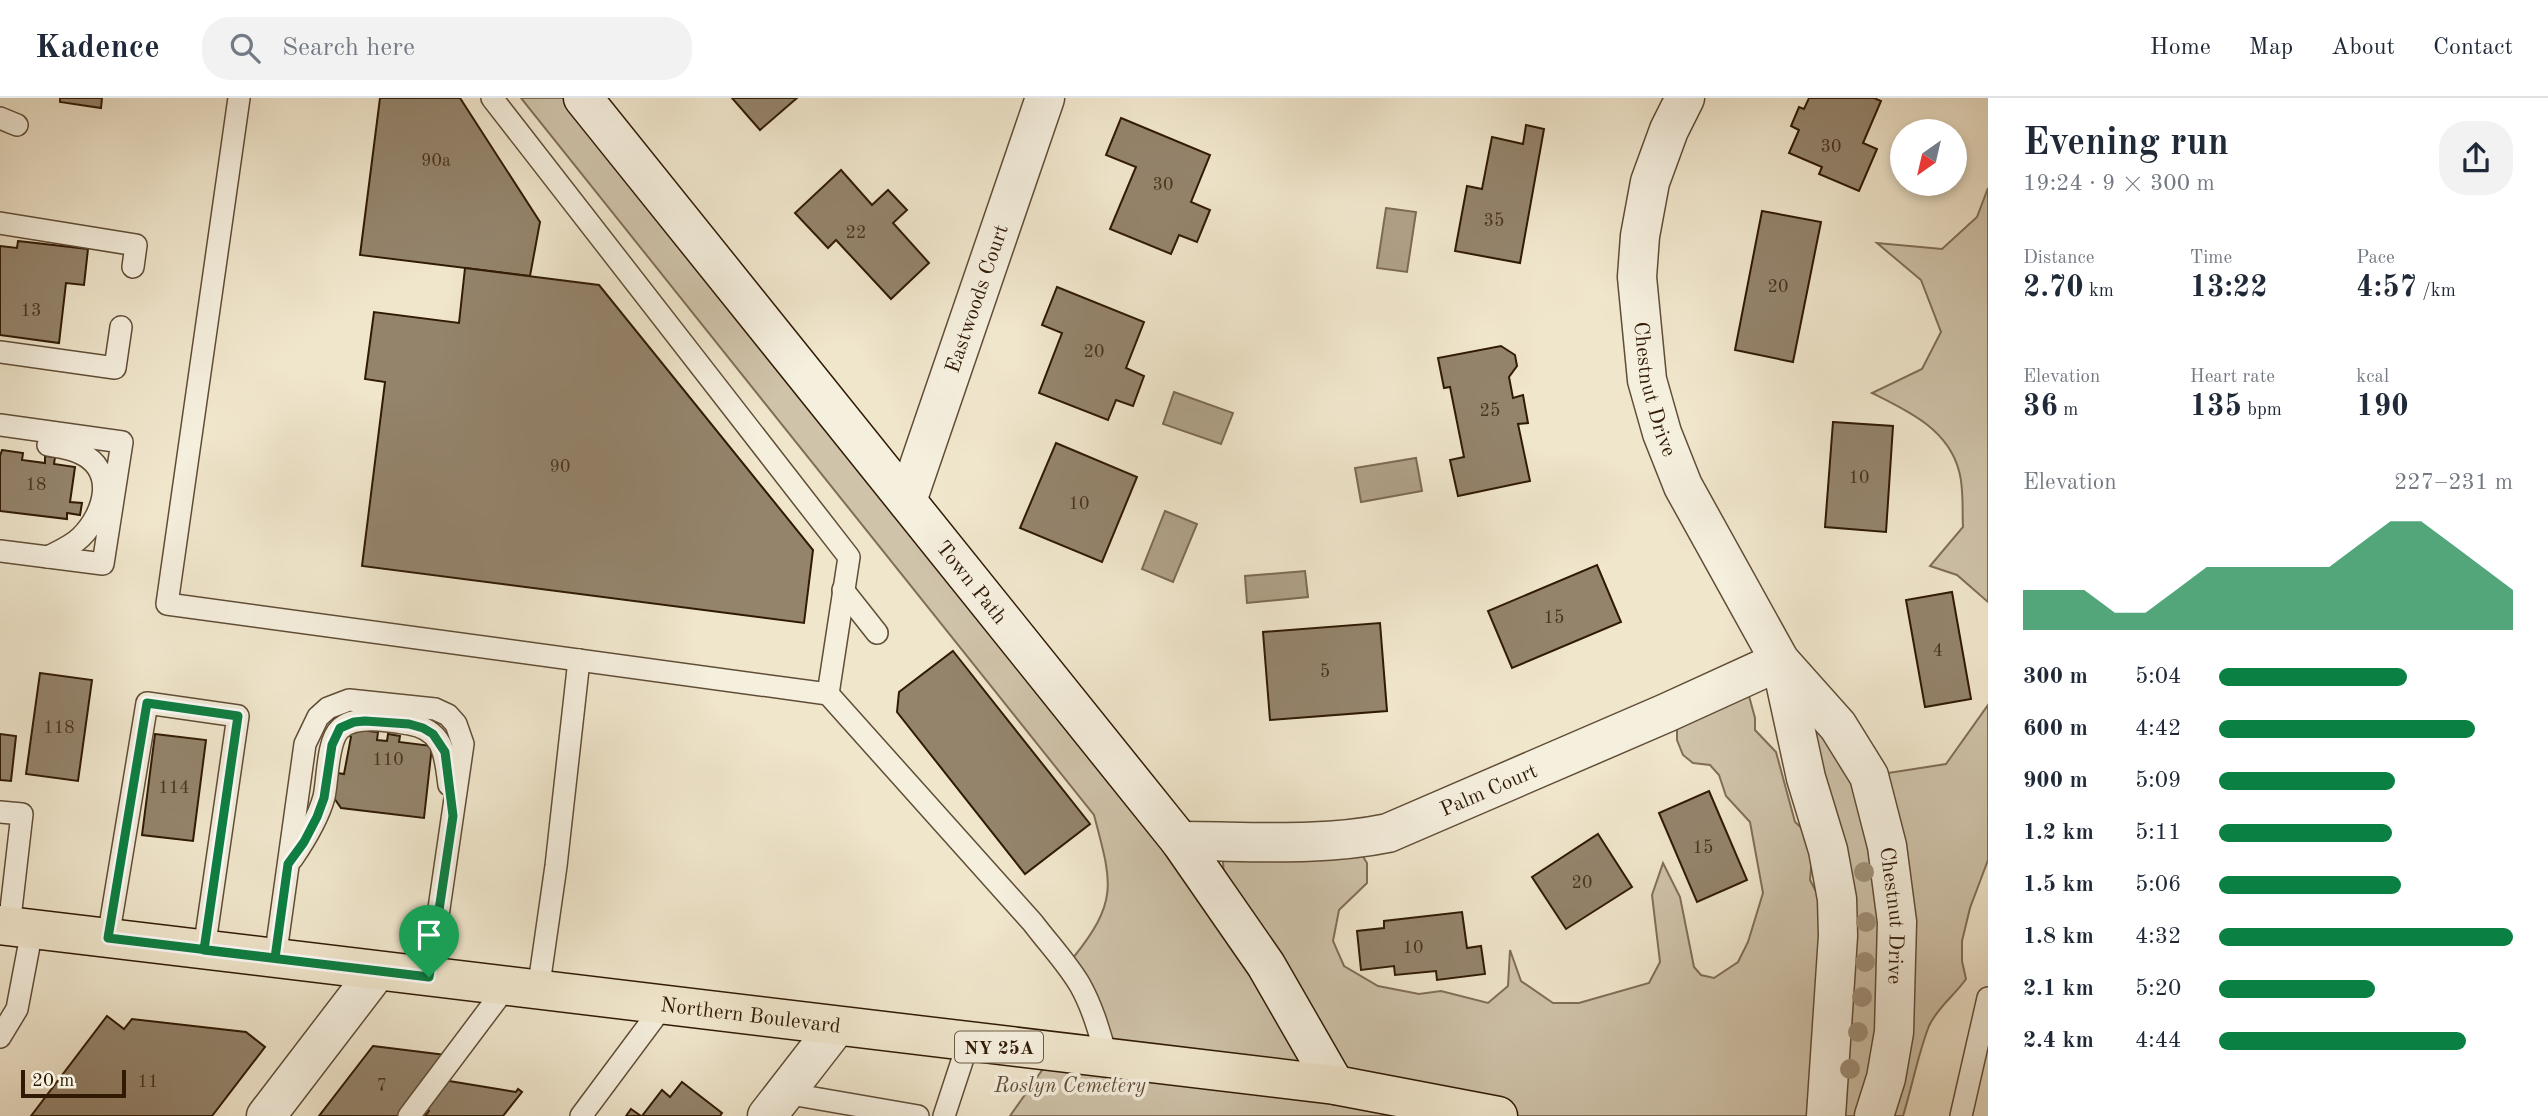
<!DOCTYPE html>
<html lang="en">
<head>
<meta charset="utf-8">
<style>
  :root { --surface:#fff; --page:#f2f2f3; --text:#1f2937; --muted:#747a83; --line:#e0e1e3; --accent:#0b8043 }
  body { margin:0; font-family:"Old Standard TT",serif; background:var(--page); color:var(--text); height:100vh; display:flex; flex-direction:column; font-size:26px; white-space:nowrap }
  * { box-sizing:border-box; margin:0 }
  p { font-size:23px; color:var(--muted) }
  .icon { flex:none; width:38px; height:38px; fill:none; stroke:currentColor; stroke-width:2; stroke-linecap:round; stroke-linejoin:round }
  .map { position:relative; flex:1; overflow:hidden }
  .drawer { display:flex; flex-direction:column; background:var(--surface); width:560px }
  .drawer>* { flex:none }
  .needle { width:46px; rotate:214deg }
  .controls { position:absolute; left:1890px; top:21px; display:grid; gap:14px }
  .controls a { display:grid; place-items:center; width:77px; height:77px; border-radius:50%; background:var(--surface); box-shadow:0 4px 10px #0003; font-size:35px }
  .scale { position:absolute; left:21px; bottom:18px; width:105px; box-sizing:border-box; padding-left:7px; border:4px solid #301a04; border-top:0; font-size:19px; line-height:24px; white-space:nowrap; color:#301a04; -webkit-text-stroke:5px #f5efde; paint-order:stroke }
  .pin { position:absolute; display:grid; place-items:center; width:60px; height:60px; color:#fff; margin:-72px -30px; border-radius:50% 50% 50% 0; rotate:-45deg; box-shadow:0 0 7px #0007 }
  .pin .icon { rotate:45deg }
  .round { display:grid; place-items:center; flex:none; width:74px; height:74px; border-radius:28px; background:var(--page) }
  .headline { display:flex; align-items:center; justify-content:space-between; height:119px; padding:0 35px }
  h1 { font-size:38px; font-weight:600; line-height:52px }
  .metrics { display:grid; grid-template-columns:repeat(3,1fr); gap:10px; height:119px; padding:7px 35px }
  .metrics div { display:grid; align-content:center }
  .metrics b { font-size:30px; font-weight:600 }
  .metrics small { font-size:19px; font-weight:400 }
  .metrics p { font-size:19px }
  .chart { height:196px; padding:14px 35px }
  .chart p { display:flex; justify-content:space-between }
  .chart svg { width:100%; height:126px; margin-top:7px; fill:var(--accent); opacity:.7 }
  ul { padding:0 35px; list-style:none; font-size:23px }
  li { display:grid; grid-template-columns:112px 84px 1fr; align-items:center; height:52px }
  li i { height:18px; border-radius:9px; background:var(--accent) }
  header { display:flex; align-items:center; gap:42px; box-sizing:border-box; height:98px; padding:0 35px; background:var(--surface); border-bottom:2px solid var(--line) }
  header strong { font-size:33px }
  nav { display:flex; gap:38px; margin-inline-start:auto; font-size:24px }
  .search { width:490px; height:63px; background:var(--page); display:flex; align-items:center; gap:18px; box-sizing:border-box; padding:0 24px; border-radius:28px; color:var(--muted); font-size:26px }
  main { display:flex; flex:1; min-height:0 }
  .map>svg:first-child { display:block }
  .green { fill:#cfc3aa; stroke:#806e57; stroke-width:2 }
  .water { fill:#afa188; stroke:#7c6b53; stroke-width:2 }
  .building { fill:#94846c; stroke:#301a04; stroke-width:2 }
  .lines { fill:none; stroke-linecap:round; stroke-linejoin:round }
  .lane-casing { stroke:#604d36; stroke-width:24 }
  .street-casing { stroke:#604d36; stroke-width:41 }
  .secondary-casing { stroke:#301a04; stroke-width:41 }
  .primary-casing { stroke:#301a04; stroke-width:41 }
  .lane { stroke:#f5efde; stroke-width:21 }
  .street { stroke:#f5efde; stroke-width:38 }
  .secondary { stroke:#f5efde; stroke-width:38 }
  .primary { stroke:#f0e6cc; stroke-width:38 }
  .tree { fill:#a1927a }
  .route-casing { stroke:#fff; stroke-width:14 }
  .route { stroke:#0b8043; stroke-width:9 }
  .labels { text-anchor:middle; stroke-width:7; stroke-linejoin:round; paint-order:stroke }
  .number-label { font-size:18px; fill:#49341e }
  .shield { fill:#f5efde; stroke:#6b5a45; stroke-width:2 }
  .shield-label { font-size:19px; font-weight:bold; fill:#301a04 }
  .street-label { font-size:21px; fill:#301a04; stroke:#f5efde }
  .park-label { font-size:21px; font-style:italic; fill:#604d36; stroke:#f5efde }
</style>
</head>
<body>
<header>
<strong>Kadence</strong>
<div class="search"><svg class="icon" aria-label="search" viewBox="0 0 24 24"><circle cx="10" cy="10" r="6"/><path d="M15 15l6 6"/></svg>Search here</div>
<nav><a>Home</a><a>Map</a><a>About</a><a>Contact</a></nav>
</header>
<main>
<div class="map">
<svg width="1988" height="1018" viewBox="0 0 1988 1018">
  <rect width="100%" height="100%" fill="#f0e6cc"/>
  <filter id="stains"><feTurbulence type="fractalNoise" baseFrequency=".00286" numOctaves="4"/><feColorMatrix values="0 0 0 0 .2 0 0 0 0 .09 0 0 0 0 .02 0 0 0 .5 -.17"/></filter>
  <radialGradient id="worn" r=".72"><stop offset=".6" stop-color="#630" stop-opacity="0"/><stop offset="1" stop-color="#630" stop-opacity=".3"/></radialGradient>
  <g class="green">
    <path d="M521,0H584L1224,782L1223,763L1233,745L1355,746L1367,765V785L1339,812L1333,843L1344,868L1378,888L1419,896L1441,893L1488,905L1508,888L1510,852L1521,883L1553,905H1579L1649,885L1660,864L1652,797L1663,765L1680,799L1694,869L1701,877L1714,880L1738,864L1748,844L1763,795L1750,724L1726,698L1719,677L1710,667L1693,665L1683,657L1677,642V618L1749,598L1755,620V632L1776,654L1795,724L1807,735L1812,759L1810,782L1821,803L1780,563L1869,678L1946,666L1988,607V762L1970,810L1962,843V863L1966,881C1955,897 1937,910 1929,928C1918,956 1912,989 1903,1018H1010L1054,955L1114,961L1073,860C1119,803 1112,785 1094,717Z"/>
    <path d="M1988,90V504L1957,477L1930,468L1963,429C1962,411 1964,390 1959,373C1948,331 1908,313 1872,295L1922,271L1941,234L1921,182L1877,145L1942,151L1977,119Z"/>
  </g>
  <g class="water">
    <polygon points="1386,110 1416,114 1407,174 1377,170"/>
    <polygon points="1174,294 1233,315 1221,346 1163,326"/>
    <polygon points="1416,360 1422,393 1361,404 1355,370"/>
    <polygon points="1165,413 1197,426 1173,484 1142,471"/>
    <polygon points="1305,473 1308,499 1247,505 1245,478"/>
  </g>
  <g class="building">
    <polygon points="60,0 102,0 101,10 60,4"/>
    <polygon points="380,0 460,0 540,124 530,178 360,157"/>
    <polygon points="732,0 797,0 760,32"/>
    <polygon points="1809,0 1874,0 1881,3 1863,45 1877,51 1859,93 1819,76 1822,69 1789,55 1799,32 1791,28 1799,9 1804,11"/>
    <polygon points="1121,20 1210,57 1191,104 1210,112 1197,144 1179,137 1171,156 1110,131 1136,69 1106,57"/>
    <polygon points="1526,27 1544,31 1520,165 1455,153 1467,88 1482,91 1492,39 1523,46"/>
    <polygon points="841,72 872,107 888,92 907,112 893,125 929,165 891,201 836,142 828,150 795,115"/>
    <polygon points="1762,113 1821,124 1793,264 1735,252"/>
    <polygon points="18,143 88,151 84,187 66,185 59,245 0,237 0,148 17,150"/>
    <polygon points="465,170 599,187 813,452 804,525 362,468 385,284 365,281 374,214 459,225"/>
    <polygon points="1057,189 1144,224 1126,270 1144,278 1133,308 1116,302 1108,322 1039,295 1062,235 1042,227"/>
    <polygon points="1501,248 1515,257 1517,268 1509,279 1513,300 1523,297 1528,325 1518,326 1530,383 1458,398 1450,362 1464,359 1450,289 1444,290 1438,260"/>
    <polygon points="1833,324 1893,328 1886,434 1825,429"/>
    <polygon points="1056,345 1137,379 1102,464 1020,430"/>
    <polygon points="2,352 23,355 22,362 45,365 45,358 55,359 54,366 75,369 70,404 82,405 80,417 67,415 67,421 0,413 0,358"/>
    <polygon points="1597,467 1621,524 1512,570 1488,513"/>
    <polygon points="1952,494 1971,601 1925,609 1906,502"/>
    <polygon points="1380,525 1387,613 1270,622 1263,534"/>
    <polygon points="953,553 1090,726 1025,776 897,614 899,594"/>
    <polygon points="40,575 92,582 78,683 26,676"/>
    <polygon points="358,632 378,634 377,642 387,643 388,636 400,638 399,644 432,648 424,720 341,710 334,700 337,675 344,676 351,639 347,636"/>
    <polygon points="0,636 16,638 11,683 0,682"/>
    <polygon points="155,636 206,642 193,743 142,737"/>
    <polygon points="1709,693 1747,782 1697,804 1659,715"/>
    <polygon points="1598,736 1632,789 1566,831 1532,779"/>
    <polygon points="1462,814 1467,850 1481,848 1485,876 1437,882 1436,873 1395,877 1394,868 1361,872 1357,833 1384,830 1384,823"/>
    <polygon points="107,918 124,931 132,921 246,934 265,949 212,1018 31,1018"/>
    <polygon points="373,948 446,957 398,1018 319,1018"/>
    <polygon points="443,982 516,994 518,991 522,994 503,1018 425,1018 429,1013 426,1011"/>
    <polygon points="682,984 722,1015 720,1018 642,1018 662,992 670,999"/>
    <polygon points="631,1011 641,1018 626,1018"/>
  </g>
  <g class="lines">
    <defs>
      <g id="lane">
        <path d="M239,0L167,506L828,596L1033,825C1048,845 1067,865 1080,887C1093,910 1100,936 1107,961"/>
        <polyline points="492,0 849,459 828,596"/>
        <polyline points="0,20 17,27"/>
        <polyline points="0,125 136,147 133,169"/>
        <polyline points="0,254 115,270 121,229"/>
        <polyline points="0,327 122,344 103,466 0,453"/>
        <path d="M48,347C59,349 70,350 80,355C117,372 105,415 81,439C72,448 60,453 48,459"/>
        <polyline points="843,492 877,535"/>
        <polyline points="0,714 22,716 9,829"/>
        <path d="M292,761C305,742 318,721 324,699C328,681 327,643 340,631C355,616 391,623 409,626C445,632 445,658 449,687"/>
        <polyline points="108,840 147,605 238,618 204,852"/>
        <polyline points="275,861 305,646 318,619 328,610 349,602 435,611 448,617 456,626 463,646 429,879"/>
        <polyline points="538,893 556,768 579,562"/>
        <polyline points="0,939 17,911 32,832"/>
        <polyline points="785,995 918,1018"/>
        <polyline points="409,1018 506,889"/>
        <polyline points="581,1018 663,908"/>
        <polyline points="944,1018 968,945"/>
        <polyline points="1961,1018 1988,900"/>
      </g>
      <g id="street">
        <path id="s1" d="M1685,0L1669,32L1650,84L1640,138L1637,179L1647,282L1662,335L1683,388L1780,563L1838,628L1869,678L1887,748L1897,824L1894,934L1886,980L1874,1018"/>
        <path id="s2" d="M907,403L1045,0"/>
        <polyline points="1781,565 1806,680 1828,752 1837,801 1838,838 1826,1018"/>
        <path id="s3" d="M1180,743C1249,743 1320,749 1388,735L1666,615L1780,563"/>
        <polyline points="266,1018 377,873"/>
        <polyline points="767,1018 836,929"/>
      </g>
      <g id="secondary">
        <path id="s4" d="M583,0L1180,743L1266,867L1335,987"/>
      </g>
      <g id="primary">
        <path id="s5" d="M0,827L1335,987L1498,1018"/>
      </g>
    </defs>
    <use href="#lane" class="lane-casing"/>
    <use href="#street" class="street-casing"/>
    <use href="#secondary" class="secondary-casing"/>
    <use href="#primary" class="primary-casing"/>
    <use href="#lane" class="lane"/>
    <use href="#street" class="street"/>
    <use href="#secondary" class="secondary"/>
    <use href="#primary" class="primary"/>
  </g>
  <g class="tree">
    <circle cx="1864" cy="774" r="10"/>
    <circle cx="1866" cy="824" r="10"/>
    <circle cx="1865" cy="864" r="10"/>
    <circle cx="1862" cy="899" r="10"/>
    <circle cx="1858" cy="934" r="10"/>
    <circle cx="1850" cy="971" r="10"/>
  </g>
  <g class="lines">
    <defs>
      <polyline id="route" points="429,879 453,718 445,654 433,636 423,630 409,626 365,623 354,624 340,630 332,647 324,700 317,719 304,744 288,766 275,860 108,840 147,605 238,618 204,852 429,879"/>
    </defs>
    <use href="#route" class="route-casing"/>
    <use href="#route" class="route"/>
  </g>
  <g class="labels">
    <g class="number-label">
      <text x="1831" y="54">30</text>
      <text x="436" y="68">90a</text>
      <text x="1163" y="92">30</text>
      <text x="1494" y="128">35</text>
      <text x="856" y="140">22</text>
      <text x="1778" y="194">20</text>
      <text x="31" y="218">13</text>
      <text x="1094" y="259">20</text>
      <text x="1490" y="318">25</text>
      <text x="560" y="374">90</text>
      <text x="1859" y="385">10</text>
      <text x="36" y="392">18</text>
      <text x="1079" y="411">10</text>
      <text x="1554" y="525">15</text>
      <text x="1938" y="558">4</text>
      <text x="1325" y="579">5</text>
      <text x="59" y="635">118</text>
      <text x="388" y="667">110</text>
      <text x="174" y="695">114</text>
      <text x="1703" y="755">15</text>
      <text x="1582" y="790">20</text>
      <text x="1413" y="855">10</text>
      <text x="148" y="989">11</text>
      <text x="382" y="993">7</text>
    </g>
    <rect class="shield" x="955" y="933.5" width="88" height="31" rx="5"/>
    <g class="shield-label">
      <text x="999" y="956">NY 25A</text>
    </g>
    <g class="street-label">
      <text dy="7" stroke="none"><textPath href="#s2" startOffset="214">Eastwoods Court</textPath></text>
      <text dy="7" stroke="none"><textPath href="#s1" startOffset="301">Chestnut Drive</textPath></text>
      <text dy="7" stroke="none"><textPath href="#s4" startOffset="621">Town Path</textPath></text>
      <text dy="7" stroke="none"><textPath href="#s3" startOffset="318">Palm Court</textPath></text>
      <text dy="7" stroke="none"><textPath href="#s1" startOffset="891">Chestnut Drive</textPath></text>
      <text dy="7" stroke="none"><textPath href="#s5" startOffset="756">Northern Boulevard</textPath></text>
    </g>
    <g class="park-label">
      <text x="1070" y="994">Roslyn Cemetery</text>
    </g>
  </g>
  <rect width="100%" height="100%" filter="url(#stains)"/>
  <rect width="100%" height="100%" fill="url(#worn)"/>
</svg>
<div class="controls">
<a><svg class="needle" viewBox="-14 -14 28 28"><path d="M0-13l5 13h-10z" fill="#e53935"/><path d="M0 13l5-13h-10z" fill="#747a83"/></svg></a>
</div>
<div class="scale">20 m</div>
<div class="pin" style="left:429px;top:879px;background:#1e9e55"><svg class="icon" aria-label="arrive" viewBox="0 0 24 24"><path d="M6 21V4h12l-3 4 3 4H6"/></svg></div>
</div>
<section class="drawer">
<div class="headline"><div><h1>Evening run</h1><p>19:24 · 9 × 300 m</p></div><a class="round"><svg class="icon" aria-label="share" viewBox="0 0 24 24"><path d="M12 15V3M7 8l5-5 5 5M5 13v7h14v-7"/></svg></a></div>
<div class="metrics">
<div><p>Distance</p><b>2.70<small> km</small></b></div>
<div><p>Time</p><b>13:22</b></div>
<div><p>Pace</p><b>4:57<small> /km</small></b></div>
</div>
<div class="metrics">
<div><p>Elevation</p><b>36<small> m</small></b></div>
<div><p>Heart rate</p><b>135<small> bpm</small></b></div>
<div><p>kcal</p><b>190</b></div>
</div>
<div class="chart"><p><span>Elevation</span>227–231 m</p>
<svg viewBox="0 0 160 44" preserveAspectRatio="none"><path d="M0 44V30L10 30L20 30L30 38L40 38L50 30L60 22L70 22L80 22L90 22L100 22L110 14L120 6L130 6L140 14L150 22L160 30V44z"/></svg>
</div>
<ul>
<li><b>300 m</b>5:04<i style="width:64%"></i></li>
<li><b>600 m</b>4:42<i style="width:87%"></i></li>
<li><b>900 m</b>5:09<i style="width:60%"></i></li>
<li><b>1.2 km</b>5:11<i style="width:59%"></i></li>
<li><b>1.5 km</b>5:06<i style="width:62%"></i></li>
<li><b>1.8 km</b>4:32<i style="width:100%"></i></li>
<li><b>2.1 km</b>5:20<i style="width:53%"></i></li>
<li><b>2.4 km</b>4:44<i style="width:84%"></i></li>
</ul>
</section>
</main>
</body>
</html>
